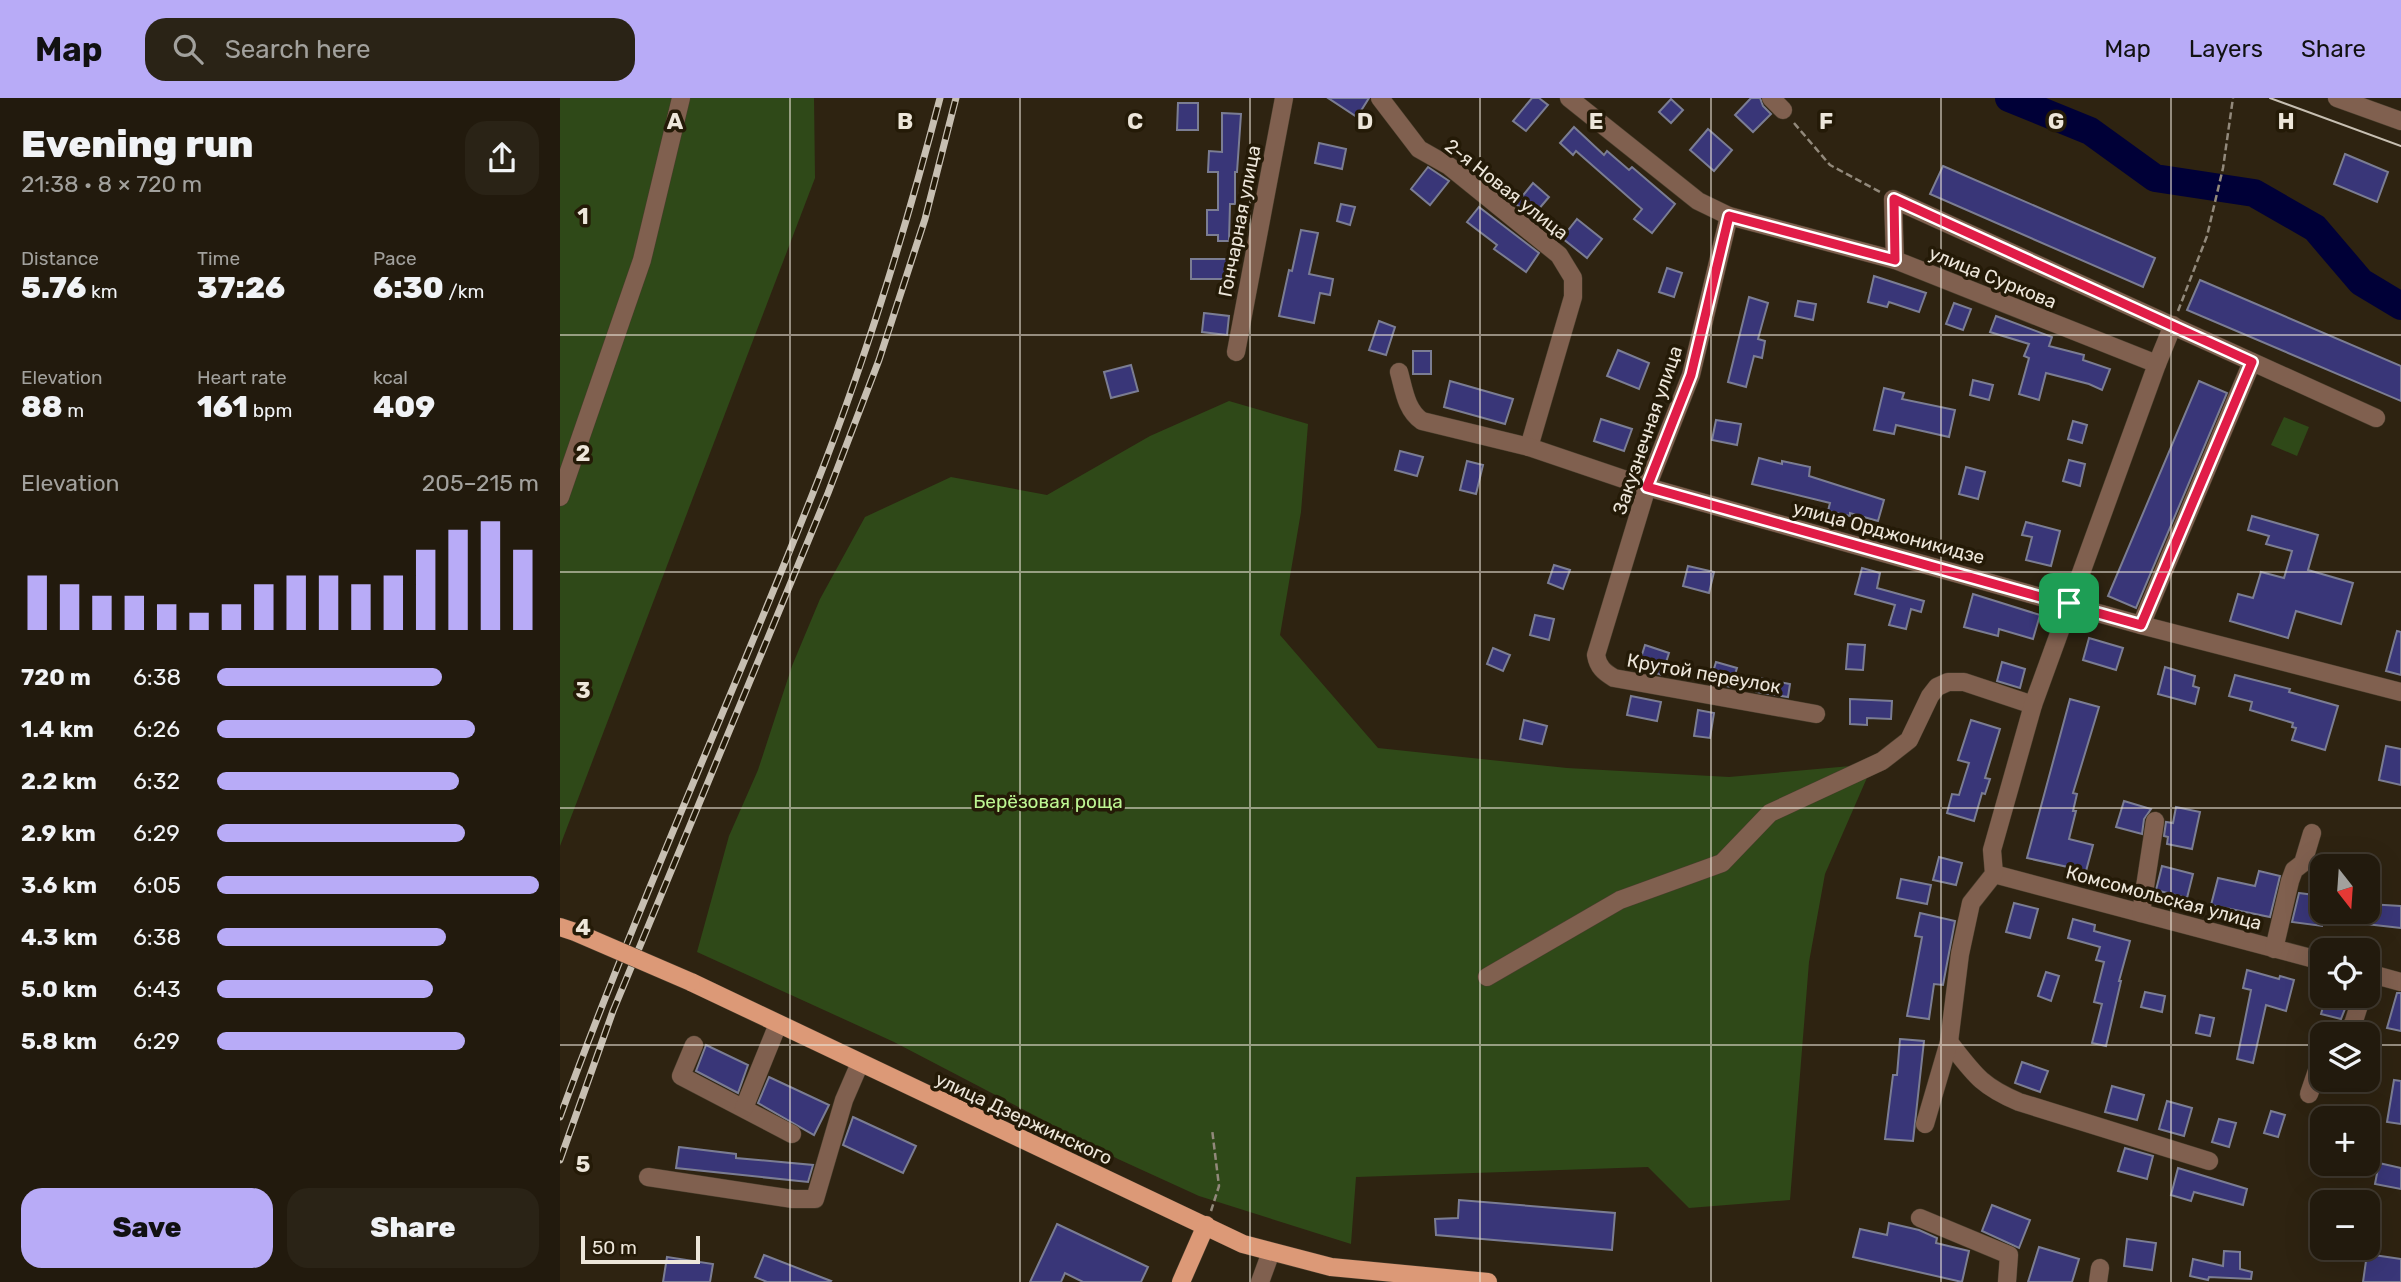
<!DOCTYPE html>
<html lang="en">
<head>
<meta charset="utf-8">
<style>
  :root { --surface:#221a0d; --page:#2a2316; --text:#f1f3f6; --muted:#a2a19d; --line:#3f382e; --accent:#b8abf7 }
  body { margin:0; font-family:Rubik,sans-serif; background:var(--page); color:var(--text); height:100vh; display:flex; flex-direction:column; font-size:26px; white-space:nowrap }
  * { box-sizing:border-box; margin:0 }
  p { font-size:23px; color:var(--muted) }
  .icon { flex:none; width:38px; height:38px; fill:none; stroke:currentColor; stroke-width:2; stroke-linecap:round; stroke-linejoin:round }
  .map { position:relative; flex:1; overflow:hidden }
  .panel { display:flex; flex-direction:column; background:var(--surface); width:560px }
  .panel>* { flex:none }
  .needle { width:46px; rotate:163deg }
  .fabs { position:absolute; left:1750px; top:756px; display:grid; gap:14px }
  .fabs a { display:grid; place-items:center; width:70px; height:70px; border-radius:14px; background:var(--surface); box-shadow:0 7px 28px #0002,0 0 0 2px var(--line); font-size:35px }
  .scale { position:absolute; left:21px; bottom:18px; width:119px; box-sizing:border-box; padding-left:7px; border:4px solid #ede6da; border-top:0; font-size:19px; line-height:24px; white-space:nowrap; color:#ede6da; -webkit-text-stroke:5px #241a07; paint-order:stroke }
  .pin { position:absolute; display:grid; place-items:center; width:60px; height:60px; color:#fff; margin:-30px; border-radius:14px; box-shadow:0 4px 10px #0006 }
  .round { display:grid; place-items:center; flex:none; width:74px; height:74px; border-radius:21px; background:var(--page) }
  .overview { display:flex; align-items:center; justify-content:space-between; height:119px; padding:0 21px }
  h1 { font-size:38px; font-weight:800; line-height:52px }
  .figures { display:grid; grid-template-columns:repeat(3,1fr); gap:10px; height:119px; padding:7px 21px }
  .figures div { display:grid; align-content:center }
  .figures b { font-size:30px; font-weight:800 }
  .figures small { font-size:19px; font-weight:400 }
  .figures p { font-size:19px }
  .chart { height:196px; padding:14px 21px }
  .chart p { display:flex; justify-content:space-between }
  .chart svg { width:100%; height:126px; margin-top:7px; stroke:var(--accent); stroke-width:6 }
  .primary-button { display:flex; gap:14px; margin-top:auto; padding:14px 21px }
  .primary-button a { flex:1; height:80px; border-radius:21px; background:var(--accent); color:#111; font-size:28px; font-weight:800; line-height:80px; text-align:center }
  .primary-button a+a { background:var(--page); color:var(--text) }
  ul { padding:0 21px; list-style:none; font-size:23px }
  li { display:grid; grid-template-columns:112px 84px 1fr; align-items:center; height:52px }
  li i { height:18px; border-radius:9px; background:var(--accent) }
  header { display:flex; align-items:center; gap:42px; box-sizing:border-box; height:98px; padding:0 35px; background:var(--accent); color:#111 }
  header strong { font-size:33px }
  nav { display:flex; gap:38px; margin-inline-start:auto; font-size:24px }
  .search { width:490px; height:63px; background:var(--page); display:flex; align-items:center; gap:18px; box-sizing:border-box; padding:0 24px; border-radius:21px; color:var(--muted); font-size:26px }
  main { display:flex; flex:1; min-height:0 }
  .map>svg:first-child { display:block }
  .green { fill:#2f4918 }
  .lines { fill:none; stroke-linecap:round; stroke-linejoin:round }
  .river { stroke:#000037; stroke-width:28 }
  .building { fill:#393678; stroke:#7b7d93; stroke-width:2 }
  .minor-casing { stroke:#493e2d; stroke-width:19 }
  .major-casing { stroke:#493e2d; stroke-width:19 }
  .path { stroke:#92897b; stroke-width:2.5; stroke-dasharray:7 3.5; stroke-linecap:butt }
  .minor { stroke:#80604f; stroke-width:18 }
  .major { stroke:#dc9977; stroke-width:18 }
  .tram { stroke:#c7bfb2; stroke-width:2 }
  .rail-casing { stroke:#c7bfb2; stroke-width:7 }
  .rail { stroke:#241a07; stroke-width:4.5; stroke-dasharray:13; stroke-linecap:butt }
  .major-bridge-casing { stroke:#493e2d; stroke-width:19; stroke-linecap:butt }
  .major-bridge { stroke:#dc9977; stroke-width:18 }
  .route-casing { stroke:#fff; stroke-width:14 }
  .route { stroke:#e11d48; stroke-width:9 }
  .grid { fill:none; stroke:#ede6da; stroke-width:2; stroke-opacity:0.55 }
  .labels { text-anchor:middle; stroke-width:7; stroke-linejoin:round; paint-order:stroke }
  .street-label { font-size:19px; fill:#ede6da; stroke:#241a07 }
  .park-label { font-size:19px; fill:#bdf592; stroke:#241a07 }
  .grid-label { font-size:23px; text-anchor:middle; font-weight:bold; fill:#ede6da; stroke:#241a07; stroke-width:7; stroke-linejoin:round; paint-order:stroke }
</style>
</head>
<body>
<header>
<strong>Map</strong>
<div class="search"><svg class="icon" aria-label="search" viewBox="0 0 24 24"><circle cx="10" cy="10" r="6"/><path d="M15 15l6 6"/></svg>Search here</div>
<nav><a>Map</a><a>Layers</a><a>Share</a></nav>
</header>
<main>
<section class="panel">
<div class="overview"><div><h1>Evening run</h1><p>21:38 · 8 × 720 m</p></div><a class="round"><svg class="icon" aria-label="share" viewBox="0 0 24 24"><path d="M12 15V3M7 8l5-5 5 5M5 13v7h14v-7"/></svg></a></div>
<div class="figures">
<div><p>Distance</p><b>5.76<small> km</small></b></div>
<div><p>Time</p><b>37:26</b></div>
<div><p>Pace</p><b>6:30<small> /km</small></b></div>
</div>
<div class="figures">
<div><p>Elevation</p><b>88<small> m</small></b></div>
<div><p>Heart rate</p><b>161<small> bpm</small></b></div>
<div><p>kcal</p><b>409</b></div>
</div>
<div class="chart"><p><span>Elevation</span>205–215 m</p>
<svg viewBox="0 0 160 44" preserveAspectRatio="none"><path d="M5 44V25M15 44V28M25 44V32M35 44V32M45 44V35M55 44V38M65 44V35M75 44V28M85 44V25M95 44V25M105 44V28M115 44V25M125 44V16M135 44V9M145 44V6M155 44V16"/></svg>
</div>
<ul>
<li><b>720 m</b>6:38<i style="width:70%"></i></li>
<li><b>1.4 km</b>6:26<i style="width:80%"></i></li>
<li><b>2.2 km</b>6:32<i style="width:75%"></i></li>
<li><b>2.9 km</b>6:29<i style="width:77%"></i></li>
<li><b>3.6 km</b>6:05<i style="width:100%"></i></li>
<li><b>4.3 km</b>6:38<i style="width:71%"></i></li>
<li><b>5.0 km</b>6:43<i style="width:67%"></i></li>
<li><b>5.8 km</b>6:29<i style="width:77%"></i></li>
</ul>
<div class="primary-button"><a>Save</a><a>Share</a></div>
</section>
<div class="map">
<svg width="1841" height="1184" viewBox="0 0 1841 1184">
  <rect width="100%" height="100%" fill="#2e2311"/>
  <g class="green">
    <polygon points="0,0 254,0 255,80 0,748"/>
    <polygon points="669,303 748,326 741,414 720,537 818,650 1007,670 1169,679 1313,666 1265,776 1249,864 1230,1102 1129,1110 1088,1069 796,1079 791,1146 639,1098 558,1061 334,944 137,854 169,738 198,672 232,568 260,501 305,419 391,379 487,397 590,338"/>
    <polygon points="1724,319 1749,329 1737,358 1711,347"/>
  </g>
  <g class="lines">
    <polyline class="river" points="1449,0 1530,33 1595,80 1694,95 1755,130 1801,184 1841,208"/>
  </g>
  <g class="building">
    <polygon points="768,0 809,0 797,19"/>
    <polygon points="972,0 979,0 988,7 966,33 953,23"/>
    <polygon points="1191,0 1200,0 1203,8 1211,16 1193,34 1175,17"/>
    <polygon points="1111,1 1123,12 1111,25 1099,14"/>
    <polygon points="618,5 638,5 638,32 617,32"/>
    <polygon points="662,15 681,16 677,74 675,74 675,106 670,106 669,143 658,143 658,137 647,137 647,112 658,112 658,74 648,74 649,53 662,54"/>
    <polygon points="1014,29 1044,57 1047,53 1069,72 1072,69 1115,106 1092,135 1074,121 1082,111 1016,53 1013,57 1000,45"/>
    <polygon points="1148,31 1172,52 1154,73 1130,52"/>
    <polygon points="759,45 786,51 782,71 755,65"/>
    <polygon points="1785,56 1828,74 1817,104 1774,86"/>
    <polygon points="1383,68 1595,160 1583,189 1370,96"/>
    <polygon points="868,69 889,83 870,107 851,91"/>
    <polygon points="973,85 989,99 972,119 956,106"/>
    <polygon points="781,106 795,109 790,127 777,123"/>
    <polygon points="919,109 979,155 966,174 934,151 937,147 907,124"/>
    <polygon points="1017,121 1042,141 1027,160 1002,140"/>
    <polygon points="741,132 758,135 749,176 773,181 770,197 760,195 754,225 719,218 729,172 732,173"/>
    <rect x="631" y="161" width="39" height="20"/>
    <polygon points="1107,170 1122,175 1114,199 1099,194"/>
    <polygon points="1314,178 1366,195 1359,214 1329,204 1327,209 1308,204"/>
    <polygon points="1640,182 1841,268 1841,303 1627,212"/>
    <polygon points="1189,199 1208,205 1198,241 1205,243 1202,260 1194,258 1186,289 1168,284"/>
    <polygon points="1238,203 1256,206 1253,222 1235,218"/>
    <polygon points="1394,205 1411,211 1403,232 1386,226"/>
    <polygon points="644,215 669,218 667,237 642,234"/>
    <polygon points="1436,218 1492,239 1489,248 1524,257 1523,262 1550,271 1542,292 1529,286 1486,275 1479,302 1459,296 1469,260 1464,258 1469,246 1430,234"/>
    <polygon points="819,223 835,229 826,257 809,252"/>
    <polygon points="1058,252 1089,265 1079,291 1047,278"/>
    <rect x="853" y="253" width="18" height="23"/>
    <polygon points="571,267 578,293 551,300 544,274"/>
    <polygon points="1413,282 1433,287 1429,302 1410,297"/>
    <polygon points="890,283 953,301 945,326 884,309"/>
    <polygon points="1639,283 1667,295 1576,510 1548,498"/>
    <polygon points="1324,290 1344,295 1342,301 1395,312 1389,339 1336,327 1334,336 1314,332"/>
    <polygon points="1041,321 1072,331 1064,353 1034,343"/>
    <polygon points="1156,322 1181,326 1177,347 1152,342"/>
    <polygon points="1513,323 1527,327 1522,345 1508,341"/>
    <polygon points="840,353 863,359 857,378 835,372"/>
    <polygon points="1199,360 1222,366 1222,363 1250,369 1249,378 1324,402 1318,423 1290,415 1290,418 1268,413 1270,405 1192,386"/>
    <polygon points="1509,362 1525,366 1520,388 1503,383"/>
    <polygon points="907,363 923,367 916,396 900,392"/>
    <polygon points="1406,369 1425,374 1418,401 1399,396"/>
    <polygon points="1692,418 1758,437 1748,472 1793,485 1781,526 1736,513 1728,540 1670,523 1678,496 1693,500 1701,474 1724,480 1732,453 1706,446 1709,438 1688,432"/>
    <polygon points="1466,424 1500,433 1491,468 1466,462 1472,439 1462,437"/>
    <polygon points="994,467 1010,472 1003,491 988,485"/>
    <polygon points="1128,468 1154,474 1149,495 1123,488"/>
    <polygon points="1302,470 1320,475 1317,490 1364,503 1361,514 1351,511 1346,531 1329,527 1335,507 1295,496"/>
    <polygon points="1413,496 1480,517 1473,541 1439,531 1438,538 1404,529"/>
    <polygon points="975,517 994,521 989,542 970,537"/>
    <polygon points="1837,533 1841,534 1841,577 1826,573"/>
    <polygon points="1529,540 1563,550 1556,572 1523,562"/>
    <polygon points="1288,546 1305,547 1303,572 1286,571"/>
    <polygon points="1085,547 1109,555 1102,577 1078,569"/>
    <polygon points="933,550 950,557 943,573 927,566"/>
    <polygon points="1156,564 1177,570 1171,589 1150,584"/>
    <polygon points="1442,564 1465,571 1460,590 1437,583"/>
    <polygon points="1605,569 1635,578 1633,588 1639,590 1635,606 1598,596"/>
    <polygon points="1675,577 1730,591 1729,594 1778,608 1765,652 1732,642 1736,630 1732,629 1733,625 1690,612 1692,604 1669,598"/>
    <polygon points="1199,580 1230,586 1228,599 1196,594"/>
    <polygon points="1071,598 1101,604 1097,623 1067,617"/>
    <polygon points="1290,601 1332,603 1331,621 1307,620 1307,627 1290,626"/>
    <polygon points="1510,601 1539,609 1513,695 1517,696 1513,713 1516,713 1509,741 1533,747 1526,773 1467,760"/>
    <polygon points="1138,612 1154,615 1150,640 1134,638"/>
    <polygon points="964,622 987,628 982,646 960,641"/>
    <polygon points="1411,622 1440,631 1425,680 1430,681 1425,696 1422,695 1414,723 1387,715 1392,696 1399,697 1409,665 1398,662"/>
    <polygon points="1826,648 1841,651 1841,687 1819,682"/>
    <polygon points="1564,703 1591,711 1584,721 1582,736 1556,729"/>
    <polygon points="1616,709 1640,714 1632,751 1607,746 1608,739 1604,738 1606,724 1613,725"/>
    <polygon points="1379,759 1402,765 1396,787 1373,782"/>
    <polygon points="1602,768 1633,776 1627,800 1596,792"/>
    <polygon points="1699,773 1720,778 1710,819 1651,807 1658,780 1695,788"/>
    <polygon points="1341,781 1371,787 1367,806 1337,800"/>
    <polygon points="1739,795 1762,798 1762,814 1764,814 1762,828 1732,824"/>
    <polygon points="1454,805 1478,811 1470,840 1446,834"/>
    <polygon points="1808,806 1841,808 1841,830 1771,822 1772,814 1808,814"/>
    <polygon points="1360,815 1395,823 1383,887 1374,886 1369,921 1347,918 1362,839 1355,838"/>
    <polygon points="1513,821 1535,827 1534,833 1570,843 1559,883 1561,883 1546,948 1532,945 1542,906 1534,904 1544,864 1536,862 1540,849 1508,840"/>
    <polygon points="1687,872 1719,881 1720,878 1734,882 1726,913 1706,907 1693,965 1677,961 1691,892 1683,890"/>
    <polygon points="1486,874 1499,878 1491,903 1478,898"/>
    <polygon points="1585,894 1605,898 1602,914 1581,909"/>
    <polygon points="1837,895 1841,895 1841,933 1827,930"/>
    <polygon points="1766,898 1790,898 1781,921 1761,916"/>
    <polygon points="1640,917 1654,920 1650,938 1636,935"/>
    <polygon points="1340,941 1364,943 1353,1043 1325,1041 1333,977 1337,977"/>
    <polygon points="146,947 188,967 178,995 136,973"/>
    <polygon points="1462,964 1488,973 1480,994 1455,985"/>
    <polygon points="209,979 269,1007 254,1037 198,1005"/>
    <polygon points="1834,982 1841,983 1841,1026 1827,1024"/>
    <polygon points="1552,988 1584,997 1577,1022 1545,1014"/>
    <polygon points="1607,1003 1632,1010 1624,1038 1599,1031"/>
    <polygon points="1711,1013 1725,1017 1718,1039 1704,1035"/>
    <polygon points="293,1019 356,1048 343,1075 283,1047"/>
    <polygon points="1659,1021 1676,1025 1669,1049 1652,1044"/>
    <polygon points="119,1049 176,1056 176,1060 253,1067 248,1084 116,1070"/>
    <polygon points="1565,1050 1593,1058 1587,1081 1558,1073"/>
    <polygon points="1819,1065 1841,1070 1841,1091 1815,1086"/>
    <polygon points="1618,1070 1687,1091 1683,1107 1634,1094 1631,1103 1611,1097"/>
    <polygon points="899,1102 1055,1115 1052,1152 876,1137 875,1121 898,1120"/>
    <polygon points="1432,1107 1470,1122 1459,1150 1422,1133"/>
    <polygon points="1329,1125 1359,1132 1377,1140 1376,1145 1409,1153 1402,1184 1293,1159 1300,1131 1327,1137"/>
    <polygon points="497,1126 588,1169 581,1184 523,1184 505,1175 501,1184 470,1184"/>
    <polygon points="1567,1141 1596,1145 1592,1172 1564,1168"/>
    <polygon points="1479,1149 1519,1161 1512,1184 1468,1184"/>
    <polygon points="1664,1153 1680,1154 1680,1171 1692,1174 1691,1181 1649,1179 1648,1182 1630,1178 1633,1161 1663,1168"/>
    <polygon points="1807,1156 1841,1161 1841,1184 1803,1184"/>
    <polygon points="204,1157 271,1183 270,1184 207,1184 195,1179"/>
    <polygon points="107,1159 153,1166 150,1184 103,1184"/>
  </g>
  <g class="lines">
    <defs>
      <g id="minor">
        <polyline points="820,0 859,51 889,68 999,157 1013,180 1013,199 969,349"/>
        <polyline points="1009,0 1138,103 1169,118 1335,162 1597,266"/>
        <polyline points="1211,0 1223,12"/>
        <polyline points="1777,0 1841,23"/>
        <path d="M1169,118L1131,277L1087,389L1036,557C1038,569 1044,574 1054,580L1256,616"/>
        <polyline points="1335,162 1333,101 1816,320"/>
        <polyline points="676,254 724,0"/>
        <path d="M839,274C844,292 846,312 862,323L969,349L1087,389L1581,527L1841,594"/>
        <polyline points="0,399 82,162 121,0"/>
        <polyline points="1581,527 1692,264"/>
        <polyline points="1434,776 1762,863"/>
        <polyline points="1581,815 1595,723"/>
        <polyline points="1714,851 1730,783 1734,772 1743,765 1752,735"/>
        <polyline points="1808,875 1841,884"/>
        <polyline points="927,879 1060,802 1162,765 1210,715 1322,663 1349,642 1370,598 1377,589 1388,584 1404,584 1473,607"/>
        <polyline points="1783,936 1793,926 1802,898"/>
        <path d="M1389,944C1414,976 1421,988 1459,1004L1649,1063"/>
        <polyline points="134,947 121,978 232,1036"/>
        <polyline points="1749,996 1762,958"/>
        <polyline points="184,1010 218,926"/>
        <polyline points="1365,1026 1389,944 1400,856 1411,805 1434,776 1432,752 1473,607 1597,266 1613,227"/>
        <polyline points="88,1079 233,1101 255,1101 284,1002 300,965"/>
        <polyline points="1360,1120 1449,1157 1447,1184"/>
        <polyline points="700,1184 711,1154"/>
        <polyline points="1538,1184 1540,1170"/>
      </g>
      <g id="major">
        <polyline points="0,829 15,834"/>
        <polyline points="131,884 683,1146 771,1169 928,1184"/>
        <polyline points="621,1184 646,1127"/>
      </g>
    </defs>
    <use href="#minor" class="minor-casing"/>
    <use href="#major" class="major-casing"/>
    <g class="path">
      <polyline points="1234,25 1270,67 1320,94"/>
      <polyline points="1618,213 1647,138 1663,70 1673,0"/>
      <polyline points="651,1113 659,1088 652,1031"/>
    </g>
    <use href="#minor" class="minor"/>
    <use href="#major" class="major"/>
    <polyline class="tram" points="1710,0 1841,48"/>
    <defs>
      <g id="rail">
        <path d="M0,1019C77,808 170,604 253,395C304,267 345,134 380,0"/>
        <polyline points="0,1062 53,913 268,395 319,262 365,121 396,0"/>
      </g>
    </defs>
    <use href="#rail" class="rail-casing"/>
    <use href="#rail" class="rail"/>
    <defs>
      <polyline id="major-bridge" points="15,834 131,884"/>
    </defs>
    <use href="#major-bridge" class="major-bridge-casing"/>
    <use href="#major-bridge" class="major-bridge"/>
  </g>
  <g class="lines">
    <defs>
      <polygon id="route" points="1334,101 1692,264 1581,527 1087,389 1131,277 1169,118 1335,162"/>
    </defs>
    <use href="#route" class="route-casing"/>
    <use href="#route" class="route"/>
  </g>
  <path class="grid" d="M230,0V1184M460,0V1184M690,0V1184M920,0V1184M1151,0V1184M1381,0V1184M1611,0V1184M0,237H1841M0,474H1841M0,710H1841M0,947H1762M1808,947H1841"/>
  <g class="labels">
    <g class="street-label">
      <text transform="translate(947 91) rotate(38)" y="7">2-я Новая улица</text>
      <text transform="translate(679 123) rotate(-79)" y="7">Гончарная улица</text>
      <text transform="translate(1433 179) rotate(22)" y="7">улица Суркова</text>
      <text transform="translate(1087 332) rotate(-71)" y="7">Закузнечная улица</text>
      <text transform="translate(1329 434) rotate(15)" y="7">улица Орджоникидзе</text>
      <text transform="translate(1144 575) rotate(10)" y="7">Крутой переулок</text>
      <text transform="translate(1604 799) rotate(15)" y="7">Комсомольская улица</text>
      <text transform="translate(464 1020) rotate(25)" y="7">улица Дзержинского</text>
    </g>
    <g class="park-label">
      <text x="488" y="710">Берёзовая роща</text>
    </g>
  </g>
  <g class="grid-label">
    <text x="115" y="31">A</text>
    <text x="345" y="31">B</text>
    <text x="575" y="31">C</text>
    <text x="805" y="31">D</text>
    <text x="1036" y="31">E</text>
    <text x="1266" y="31">F</text>
    <text x="1496" y="31">G</text>
    <text x="1726" y="31">H</text>
    <text x="23" y="126">1</text>
    <text x="23" y="363">2</text>
    <text x="23" y="600">3</text>
    <text x="23" y="837">4</text>
    <text x="23" y="1074">5</text>
  </g>
</svg>
<div class="fabs">
<a><svg class="needle" viewBox="-14 -14 28 28"><path d="M0-13l5 13h-10z" fill="#e53935"/><path d="M0 13l5-13h-10z" fill="#a2a19d"/></svg></a>
<a><svg class="icon" aria-label="locate" viewBox="0 0 24 24"><circle cx="12" cy="12" r="6"/><path d="M12 2v4M12 18v4M2 12h4M18 12h4"/></svg></a>
<a><svg class="icon" aria-label="layers" viewBox="0 0 24 24"><path d="M12 4l9 5-9 5-9-5zM3 14l9 5 9-5"/></svg></a>
<a>+</a>
<a>−</a>
</div>
<div class="scale">50 m</div>
<div class="pin" style="left:1509px;top:505px;background:#1e9e55"><svg class="icon" aria-label="arrive" viewBox="0 0 24 24"><path d="M6 21V4h12l-3 4 3 4H6"/></svg></div>
</div>
</main>
</body>
</html>
